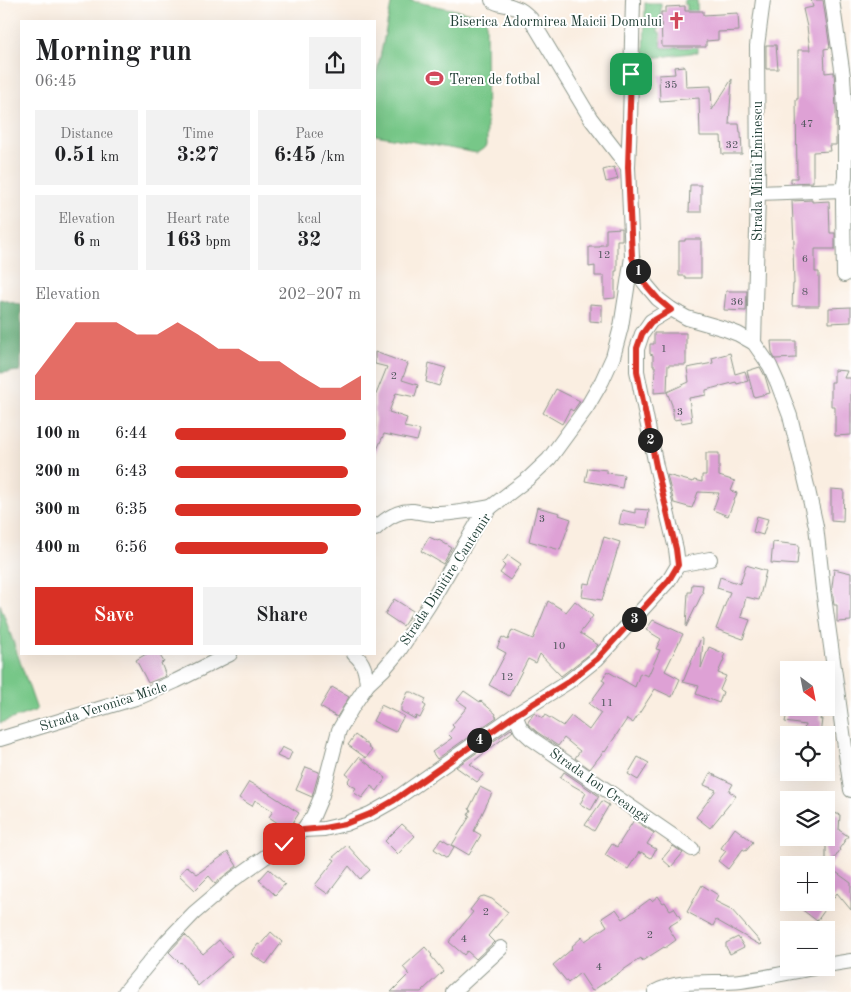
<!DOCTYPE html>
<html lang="en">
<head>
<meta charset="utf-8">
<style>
  :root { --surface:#fff; --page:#f2f2f2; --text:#202124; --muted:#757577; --accent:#d93025 }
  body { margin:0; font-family:"Old Standard TT",serif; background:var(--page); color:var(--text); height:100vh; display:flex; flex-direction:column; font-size:19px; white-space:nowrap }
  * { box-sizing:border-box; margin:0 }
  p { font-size:16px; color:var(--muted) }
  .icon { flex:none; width:28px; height:28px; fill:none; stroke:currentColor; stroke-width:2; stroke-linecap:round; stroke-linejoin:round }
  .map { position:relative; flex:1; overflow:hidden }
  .panel { position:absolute; left:20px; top:20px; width:356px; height:635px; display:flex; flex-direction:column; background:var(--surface); border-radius:0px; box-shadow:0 5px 20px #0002 }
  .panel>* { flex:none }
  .needle { width:32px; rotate:148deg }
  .fabs { position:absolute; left:780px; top:661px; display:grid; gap:10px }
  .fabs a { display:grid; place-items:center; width:55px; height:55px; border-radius:0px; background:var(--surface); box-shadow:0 5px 20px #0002; font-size:25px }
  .pin { position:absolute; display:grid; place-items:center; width:42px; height:42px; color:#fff; margin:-21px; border-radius:10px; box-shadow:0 2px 8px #0006 }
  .km { position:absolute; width:25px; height:25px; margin:-12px; border-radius:50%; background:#222; color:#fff; font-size:14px; line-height:25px; text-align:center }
  .round { display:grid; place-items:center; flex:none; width:52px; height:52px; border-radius:0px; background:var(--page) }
  .overview { display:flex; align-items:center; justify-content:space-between; height:85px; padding:0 15px }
  h1 { font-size:28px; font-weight:700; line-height:38px }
  .metrics { display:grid; grid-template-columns:repeat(3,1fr); gap:8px; height:85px; padding:5px 15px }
  .metrics div { display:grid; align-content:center; border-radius:0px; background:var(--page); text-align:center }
  .metrics b { font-size:21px; font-weight:700 }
  .metrics small { font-size:14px; font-weight:400 }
  .metrics p { font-size:14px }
  .chart { height:140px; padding:10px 15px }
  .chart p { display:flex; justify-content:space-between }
  .chart svg { width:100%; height:90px; margin-top:5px; fill:var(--accent); opacity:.7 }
  .action { display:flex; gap:10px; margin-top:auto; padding:10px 15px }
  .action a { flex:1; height:58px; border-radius:0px; background:var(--accent); color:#fff; font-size:20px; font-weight:700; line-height:58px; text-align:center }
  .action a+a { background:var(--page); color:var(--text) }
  ul { padding:0 15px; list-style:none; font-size:16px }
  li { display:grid; grid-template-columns:80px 60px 1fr; align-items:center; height:38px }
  li i { height:12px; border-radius:6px; background:var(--accent) }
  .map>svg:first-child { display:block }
  .green { fill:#77c788; stroke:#4b825e }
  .forest { fill:#61ac74; stroke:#407454 }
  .building { fill:#dea1d5 }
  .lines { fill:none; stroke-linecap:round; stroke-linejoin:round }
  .minor-casing { stroke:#8c968a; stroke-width:16 }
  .minor { stroke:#fff; stroke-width:14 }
  .route-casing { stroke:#fff; stroke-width:10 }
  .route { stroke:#d93025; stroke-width:6 }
  .labels { text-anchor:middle; stroke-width:4; stroke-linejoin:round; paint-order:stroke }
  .number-label { font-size:11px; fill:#4f565c }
  .poi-label { font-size:14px; fill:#1f3d34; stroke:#fff; text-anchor:end }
  .street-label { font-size:14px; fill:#1f3d34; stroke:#fff }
</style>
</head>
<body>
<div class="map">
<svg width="851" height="992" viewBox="0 0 851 992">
  <rect width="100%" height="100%" fill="#fff"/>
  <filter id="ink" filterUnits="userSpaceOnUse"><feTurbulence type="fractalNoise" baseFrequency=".02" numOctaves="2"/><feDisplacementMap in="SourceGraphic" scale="10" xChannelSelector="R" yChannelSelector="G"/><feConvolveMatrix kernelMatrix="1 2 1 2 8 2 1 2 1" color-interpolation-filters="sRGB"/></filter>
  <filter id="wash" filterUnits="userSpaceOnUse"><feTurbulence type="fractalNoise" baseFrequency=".0096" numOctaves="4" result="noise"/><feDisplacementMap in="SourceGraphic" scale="20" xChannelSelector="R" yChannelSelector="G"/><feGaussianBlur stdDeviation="1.12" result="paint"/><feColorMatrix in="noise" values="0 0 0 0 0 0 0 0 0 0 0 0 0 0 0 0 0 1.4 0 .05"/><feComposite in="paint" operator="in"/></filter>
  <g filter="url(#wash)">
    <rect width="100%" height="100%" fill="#faeee1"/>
    <g class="green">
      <polygon points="392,0 407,0 486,16 487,146 477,153 375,135 375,81"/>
      <polygon points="685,0 697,0 698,52 644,59 645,3 661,3 661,27 658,27 658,32 660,32 662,48 690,47 691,11 687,11 687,4 684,4"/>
      <polygon points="0,604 37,710 0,723"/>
    </g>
    <polygon class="forest" points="0,299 21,305 21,369 20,371 0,373"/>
    <g id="blocks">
      <g class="building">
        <polygon points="811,0 823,0 830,48 824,49 825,73 834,72 836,110 836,145 829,145 830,151 813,152 813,182 791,183 791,178 797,178 796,99 798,99 798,50 810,50 807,27 803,9 813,7"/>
        <polygon points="685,6 685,11 703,11 703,15 738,13 739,31 718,32 718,40 706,41 706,47 662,47 661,12 666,12 666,7"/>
        <polygon points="766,45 776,45 778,69 766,69"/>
        <polygon points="685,66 686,87 711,86 712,110 732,79 729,124 739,124 740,132 741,132 742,154 722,154 721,136 700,136 699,98 660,101 659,75 675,74 674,67"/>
        <polygon points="614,167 618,179 606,182 603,170"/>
        <polygon points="690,185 701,185 701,212 689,212"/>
        <polygon points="812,200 812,202 829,201 830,233 835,233 835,249 815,249 815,272 819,272 819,306 792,306 793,284 794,284 793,245 794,244 792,201"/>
        <polygon points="622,228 622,240 617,240 617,271 615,271 615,298 604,299 604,276 595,276 595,266 589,267 589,247 600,247 600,245 606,245 606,229"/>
        <polygon points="685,239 701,239 701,278 685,278 685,276 679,276 679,241 685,241"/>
        <polygon points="726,291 747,291 746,311 724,310"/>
        <polygon points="590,304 602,305 602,322 590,321"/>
        <polygon points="851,307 851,322 829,323 829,308"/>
        <polygon points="654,333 686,333 686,365 668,365 667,392 689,382 687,368 713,363 712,358 730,353 735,374 745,371 748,381 737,384 736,382 706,390 706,395 689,398 692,421 681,423 680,419 674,420 672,405 667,392 654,393 655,366 653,366 653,355 650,354 650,344 654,344"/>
        <polygon points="771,341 796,341 796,358 775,359 772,353"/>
        <polygon points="375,352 408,364 402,380 418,385 415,397 396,393 389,412 407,418 404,427 420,430 417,441 384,434 375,454 375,397 387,367 375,364"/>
        <polygon points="429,363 446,368 439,386 426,382"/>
        <polygon points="760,367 765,376 770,393 754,397 747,371"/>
        <polygon points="834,370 847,371 844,378 851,378 851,435 835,436 835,406 831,406 831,382 834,382"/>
        <polygon points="556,389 580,401 573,411 570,409 562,424 543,413"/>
        <polygon points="706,453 719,453 719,476 735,481 731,491 737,493 728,516 713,510 719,493 698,492 692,508 674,503 667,475 693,482 694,480 702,482 702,475 706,475"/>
        <polygon points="588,468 607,470 607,473 624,475 622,488 585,481"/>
        <polygon points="831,489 844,490 843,522 831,521"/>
        <polygon points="537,507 560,513 559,515 571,519 560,550 529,541"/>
        <polygon points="635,509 649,510 647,528 619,524 622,510 635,513"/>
        <polygon points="757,516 768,519 763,535 753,532"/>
        <polygon points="429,537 438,541 439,540 452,548 443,564 421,551"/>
        <polygon points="604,537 620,542 602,600 582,597 584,583 590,584"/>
        <polygon points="773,542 799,545 797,565 771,563"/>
        <polygon points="508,555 521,564 510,580 500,573 505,566 502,563"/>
        <polygon points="746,565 766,571 759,600 746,597 741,617 750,620 743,639 716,629 730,592 717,588 720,577 740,584"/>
        <polygon points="834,569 851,573 851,621 837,622 837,605 834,605 832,587"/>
        <polygon points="692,584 703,585 702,592 703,592 686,627 688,592 691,592"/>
        <polygon points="394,599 413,611 403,626 385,614"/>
        <polygon points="548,601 566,612 575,601 593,616 580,633 598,645 591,653 561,676 540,654 536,663 528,659 509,696 489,685 506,653 497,648 502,637 508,640 512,630 533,639"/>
        <polygon points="653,620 683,634 665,671 680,679 672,697 655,689 633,723 627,719 605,752 604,751 600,756 590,769 575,758 580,751 564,738 558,746 537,732 528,724 528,722 534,713 543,718 545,715 563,726 571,716 589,730 601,713 589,704 605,682 602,680 607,671 635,687 640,673 648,676 660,650 656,649 661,639 646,630"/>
        <polygon points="701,638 703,639 701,668 709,647 725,654 723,658 724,659 718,673 726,676 720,690 723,692 719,703 696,694 699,686 683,682"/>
        <polygon points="146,654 159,654 164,662 161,663 166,676 148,683 145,677 136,660"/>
        <polygon points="332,687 349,697 337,717 320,707"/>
        <polygon points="464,691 480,702 481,701 496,714 495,716 497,717 437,759 432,752 452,738 448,734 454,727 452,725 467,707 457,700"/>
        <polygon points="408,692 412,692 426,699 423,704 426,706 420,718 416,716 415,719 401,711 401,707"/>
        <polygon points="381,705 404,716 395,732 373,721"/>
        <polygon points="788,708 822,708 820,720 822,719 820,735 803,735 805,725 785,722"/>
        <polygon points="511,729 513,731 470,764 484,774 477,782 456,767"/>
        <polygon points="355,735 369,746 368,747 372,750 366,758 348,745"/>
        <polygon points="282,747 292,752 288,761 277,756"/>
        <polygon points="359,757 386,778 377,791 371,786 362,798 353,792 356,788 348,783 349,782 348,781 350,777 346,774"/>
        <polygon points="638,757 649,763 638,780 628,774"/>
        <polygon points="306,767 319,772 312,797 296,790"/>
        <polygon points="564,772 599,796 591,810 580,804 586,793 560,778"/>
        <polygon points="710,773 733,784 729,791 736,796 710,828 696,817 716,790 704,785"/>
        <polygon points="249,782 270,794 299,813 289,829 288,830 269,817 273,811 255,800 252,806 239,798"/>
        <polygon points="480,787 492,793 474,831 481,835 469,855 452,845 470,816 468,815 471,810 469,809"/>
        <polygon points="602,801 609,805 594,831 585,825"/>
        <polygon points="826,810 840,815 839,830 848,836 839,849 840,850 829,867 851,883 851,910 837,893 817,921 792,902 826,902"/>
        <polygon points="634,820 654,833 647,844 656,849 651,858 641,852 640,854 639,852 628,869 605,855 612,844 617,847"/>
        <polygon points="402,824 415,836 398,854 385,841"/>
        <polygon points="735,828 753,842 746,851 743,849 728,869 718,861 726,851 721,848"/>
        <polygon points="441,839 454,847 447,858 434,849"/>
        <polygon points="347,845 370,870 360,879 349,866 328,894 315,885 335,860 332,858"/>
        <polygon points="673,846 683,853 671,867 662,859"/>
        <polygon points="228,852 237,866 215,883 209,876 195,890 179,875 187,866 197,874"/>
        <polygon points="269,869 285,884 275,895 259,880"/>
        <polygon points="702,885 718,895 715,901 731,909 762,944 760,945 716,920 713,926 687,912"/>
        <polygon points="484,896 492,899 508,912 488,936 494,942 476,959 467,951 464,955 449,942 473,912 470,910 480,897"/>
        <polygon points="658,896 663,903 665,902 670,910 674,908 681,919 668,927 676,940 665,948 664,947 642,961 641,958 592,991 580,973 568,983 553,965 572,949 571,947 582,937 585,941 607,926 602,918 616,909 623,919 650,899 652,901"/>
        <polygon points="271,932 282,942 266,964 251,954 258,944 260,945"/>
        <polygon points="185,935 203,954 219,940 232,956 198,986 181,962 180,963 169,952"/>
        <polygon points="738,937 744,947 730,954 726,947 726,943"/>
        <polygon points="425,947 432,955 431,956 443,971 421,992 391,992 409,974 403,967"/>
      </g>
    </g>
  </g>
  <g filter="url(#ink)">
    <use href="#blocks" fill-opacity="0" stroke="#8c968a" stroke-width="1"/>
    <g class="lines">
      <defs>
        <g id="minor">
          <path d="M492,0C498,5 506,4 513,7C521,9 525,13 531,19L591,119L628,167"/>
          <polyline points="633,0 630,121 628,167 632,257 638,274 647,286 658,299 671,309 687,318 725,329 738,334 754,343 770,366 778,384 790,416 807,486 816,526 823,589 851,790"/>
          <polyline points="832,0 843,76 845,110 845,177 843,190 843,205 844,275"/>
          <polyline points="758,193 843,190"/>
          <polyline points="754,343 758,193 757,46 763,0"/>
          <path d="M375,529C385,519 398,510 413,511C420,512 428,514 436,514C454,514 473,510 491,507"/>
          <polyline points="678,565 710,559"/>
          <path d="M354,654C364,662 366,672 367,685"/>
          <polyline points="515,715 521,729 532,739 692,849"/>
          <polyline points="0,739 142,696 176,681 230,654"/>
          <polyline points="303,830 324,829 345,824 370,814 393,801 515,715 568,682 597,659 669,580 678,565 676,549 656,466 637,371 637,349 642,334 651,321 671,309"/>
          <polyline points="826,965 851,961"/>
          <polyline points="125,992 167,941 194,913 234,879 303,830 313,816 322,795 339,730 353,706 367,685 383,670 399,651 429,605 478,522 491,507 529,478 549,459 587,407 602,381 613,357 621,327 632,257"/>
          <polyline points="453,992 501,948"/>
          <path d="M655,992C681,978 712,984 741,981C765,978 790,972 813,968"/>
        </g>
      </defs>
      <use href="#minor" class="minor-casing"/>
      <use href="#minor" class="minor"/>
    </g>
  </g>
  <g class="lines" filter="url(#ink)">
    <defs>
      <polyline id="route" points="284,844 303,830 324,828 345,824 370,814 393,801 515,715 568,682 597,659 669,580 678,565 676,549 656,466 637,371 637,348 642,334 651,322 671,310 658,299 647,286 638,274 632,257 628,167 631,74"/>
    </defs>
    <use href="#route" class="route-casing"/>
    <use href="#route" class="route"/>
  </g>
  <defs>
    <symbol id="church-bare" viewBox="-9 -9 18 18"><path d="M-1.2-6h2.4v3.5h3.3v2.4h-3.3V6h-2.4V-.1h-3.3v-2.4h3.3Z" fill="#d1495b" stroke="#fff" stroke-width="2.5" paint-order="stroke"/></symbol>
    <symbol id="stadium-bare" viewBox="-9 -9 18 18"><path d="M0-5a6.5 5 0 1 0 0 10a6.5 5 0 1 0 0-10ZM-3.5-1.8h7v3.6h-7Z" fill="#d1495b" stroke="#fff" stroke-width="2.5" paint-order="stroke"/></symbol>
  </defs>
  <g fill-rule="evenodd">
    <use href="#church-bare" x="664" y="8" width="25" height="25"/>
    <use href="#stadium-bare" x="422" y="66" width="25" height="25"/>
  </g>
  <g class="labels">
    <g class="number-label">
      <text x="671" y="88">35</text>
      <text x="807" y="127">47</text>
      <text x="732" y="148">32</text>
      <text x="604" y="258">12</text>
      <text x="805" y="262">6</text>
      <text x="805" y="295">8</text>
      <text x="737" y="305">36</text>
      <text x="664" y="352">1</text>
      <text x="394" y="379">2</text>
      <text x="680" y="415">3</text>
      <text x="542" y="522">3</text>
      <text x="559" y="649">10</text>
      <text x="507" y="680">12</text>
      <text x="607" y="706">11</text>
      <text x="486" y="915">2</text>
      <text x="650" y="938">2</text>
      <text x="464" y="942">4</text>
      <text x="599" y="970">4</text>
    </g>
    <g class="poi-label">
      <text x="662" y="26">Biserica Adormirea Maicii Domului</text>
      <text x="449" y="84" text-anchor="start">Teren de fotbal</text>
    </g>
    <g class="street-label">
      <text transform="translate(757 171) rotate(-90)" y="5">Strada Mihai Eminescu</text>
      <text transform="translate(445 579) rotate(-57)" y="5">Strada Dimitire Cantemir</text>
      <text transform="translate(103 706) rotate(-18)" y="5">Strada Veronica Micle</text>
      <text transform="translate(600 785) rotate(35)" y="5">Strada Ion Creangă</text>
    </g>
  </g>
</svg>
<div class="fabs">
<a><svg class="needle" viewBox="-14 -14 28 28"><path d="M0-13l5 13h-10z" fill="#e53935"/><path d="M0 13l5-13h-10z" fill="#757577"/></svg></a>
<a><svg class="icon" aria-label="locate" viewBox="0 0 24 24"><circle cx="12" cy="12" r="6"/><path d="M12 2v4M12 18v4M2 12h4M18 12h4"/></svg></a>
<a><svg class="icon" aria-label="layers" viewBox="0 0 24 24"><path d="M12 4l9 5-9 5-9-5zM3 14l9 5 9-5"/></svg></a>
<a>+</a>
<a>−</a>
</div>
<div class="pin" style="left:631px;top:74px;background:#1e9e55"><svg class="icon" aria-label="arrive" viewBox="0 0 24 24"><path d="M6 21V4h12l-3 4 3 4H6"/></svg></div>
<div class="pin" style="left:284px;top:844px;background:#d93025"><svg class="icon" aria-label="check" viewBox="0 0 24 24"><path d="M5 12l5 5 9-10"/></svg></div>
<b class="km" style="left:638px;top:271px">1</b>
<b class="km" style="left:650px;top:440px">2</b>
<b class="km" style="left:634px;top:619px">3</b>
<b class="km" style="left:479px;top:740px">4</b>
<section class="panel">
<div class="overview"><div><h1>Morning run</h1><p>06:45</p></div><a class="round"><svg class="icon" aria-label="share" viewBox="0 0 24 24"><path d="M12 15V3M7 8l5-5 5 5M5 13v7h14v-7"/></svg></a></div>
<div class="metrics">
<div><p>Distance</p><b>0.51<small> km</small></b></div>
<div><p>Time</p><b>3:27</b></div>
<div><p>Pace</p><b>6:45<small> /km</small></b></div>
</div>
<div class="metrics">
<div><p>Elevation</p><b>6<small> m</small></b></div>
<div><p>Heart rate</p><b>163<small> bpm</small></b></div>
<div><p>kcal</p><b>32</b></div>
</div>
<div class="chart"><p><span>Elevation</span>202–207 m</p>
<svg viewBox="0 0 160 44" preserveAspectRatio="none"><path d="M0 44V32L10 19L20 6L30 6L40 6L50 12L60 12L70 6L80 12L90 19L100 19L110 25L120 25L130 32L140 38L150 38L160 32V44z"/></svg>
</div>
<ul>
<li><b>100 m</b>6:44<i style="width:92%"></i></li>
<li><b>200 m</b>6:43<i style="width:93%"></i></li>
<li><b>300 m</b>6:35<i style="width:100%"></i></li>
<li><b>400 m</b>6:56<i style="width:82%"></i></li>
</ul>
<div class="action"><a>Save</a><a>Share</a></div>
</section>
</div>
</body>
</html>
